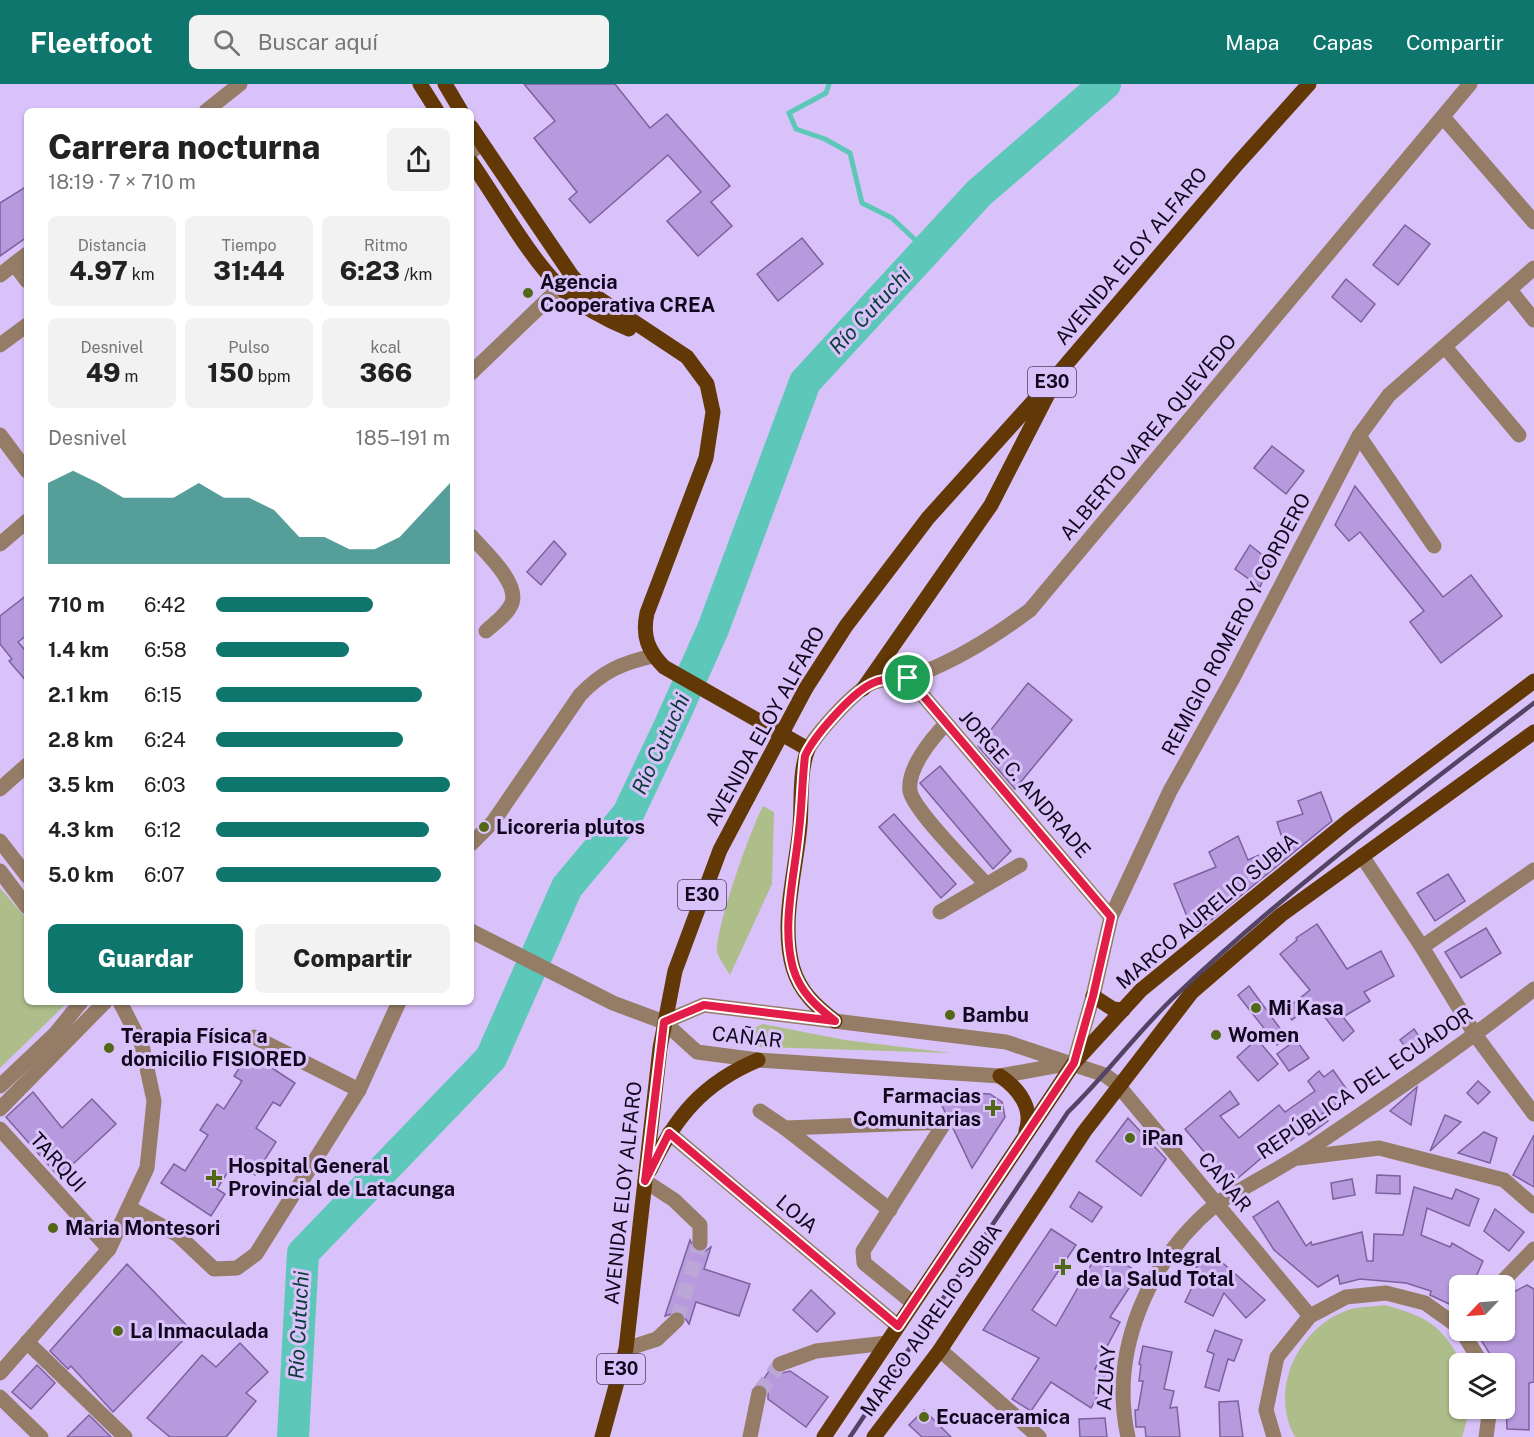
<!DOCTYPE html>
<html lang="es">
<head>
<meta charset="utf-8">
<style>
  :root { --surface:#fff; --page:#f2f2f2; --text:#222; --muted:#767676; --accent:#0f766e }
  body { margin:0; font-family:"Public Sans",sans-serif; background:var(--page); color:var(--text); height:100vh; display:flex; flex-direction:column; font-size:22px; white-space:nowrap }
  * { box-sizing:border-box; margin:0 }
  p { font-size:20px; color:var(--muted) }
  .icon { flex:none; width:33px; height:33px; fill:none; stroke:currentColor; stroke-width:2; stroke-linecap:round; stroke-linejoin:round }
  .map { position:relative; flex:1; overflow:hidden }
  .panel { position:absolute; left:24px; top:24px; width:450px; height:897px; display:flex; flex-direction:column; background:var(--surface); border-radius:9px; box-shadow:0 2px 4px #0004 }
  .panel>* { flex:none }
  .needle { width:39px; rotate:245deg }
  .buttons { position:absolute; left:1449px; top:1191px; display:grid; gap:12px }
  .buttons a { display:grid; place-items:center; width:66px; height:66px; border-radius:9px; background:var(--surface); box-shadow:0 2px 4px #0004; font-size:30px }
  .pin { position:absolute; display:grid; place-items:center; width:51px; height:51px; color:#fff; margin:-26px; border:3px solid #fff; border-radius:50%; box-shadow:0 2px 6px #0007 }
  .round { display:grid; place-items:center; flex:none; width:63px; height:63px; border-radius:9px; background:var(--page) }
  .overview { display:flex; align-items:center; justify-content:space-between; height:102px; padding:0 24px }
  h1 { font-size:33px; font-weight:800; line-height:45px }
  .figures { display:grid; grid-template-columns:repeat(3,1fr); gap:9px; height:102px; padding:6px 24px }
  .figures div { display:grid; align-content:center; border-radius:9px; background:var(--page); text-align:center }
  .figures b { font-size:26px; font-weight:800 }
  .figures small { font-size:16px; font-weight:400 }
  .figures p { font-size:16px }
  .chart { height:168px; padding:12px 24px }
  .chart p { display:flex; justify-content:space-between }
  .chart svg { width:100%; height:108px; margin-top:6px; fill:var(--accent); opacity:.7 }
  .cta { display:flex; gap:12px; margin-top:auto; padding:12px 24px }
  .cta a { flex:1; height:69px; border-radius:9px; background:var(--accent); color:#fff; font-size:24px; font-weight:800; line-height:69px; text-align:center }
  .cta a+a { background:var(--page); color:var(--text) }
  ul { padding:0 24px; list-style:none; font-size:20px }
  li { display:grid; grid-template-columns:96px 72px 1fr; align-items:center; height:45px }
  li i { height:15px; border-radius:8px; background:var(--accent) }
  header { display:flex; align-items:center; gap:36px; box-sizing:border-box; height:84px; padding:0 30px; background:var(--accent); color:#fff }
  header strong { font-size:28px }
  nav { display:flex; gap:33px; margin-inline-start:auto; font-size:21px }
  .search { width:420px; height:54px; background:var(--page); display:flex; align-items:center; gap:15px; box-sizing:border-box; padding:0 21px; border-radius:9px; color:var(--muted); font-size:22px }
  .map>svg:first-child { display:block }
  .green { fill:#adbe8b }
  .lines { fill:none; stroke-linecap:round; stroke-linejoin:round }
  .stream { stroke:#5dc7b9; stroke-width:5 }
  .river { stroke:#5dc7b9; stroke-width:32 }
  .building { fill:#b79ade; stroke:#7c619e; stroke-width:1.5 }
  .minor-tunnel { stroke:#bba6d8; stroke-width:15; stroke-dasharray:15 8; stroke-linecap:butt }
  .minor { stroke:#957c67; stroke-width:15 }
  .major { stroke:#623806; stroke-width:15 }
  .rail { stroke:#534466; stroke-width:4.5 }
  .major-bridge { stroke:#623806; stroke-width:15 }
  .route-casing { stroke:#fff; stroke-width:12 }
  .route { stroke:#e11d48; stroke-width:8 }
  .poi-dot { fill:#526816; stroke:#d9c2f9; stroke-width:2 }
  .labels { text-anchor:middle; stroke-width:6; stroke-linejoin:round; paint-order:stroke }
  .shield { fill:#d9c2f9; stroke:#4d3e5f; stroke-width:1.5 }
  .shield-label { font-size:18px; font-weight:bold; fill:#11061d }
  .street-label { font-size:20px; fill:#11061d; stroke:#d9c2f9 }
  .poi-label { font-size:20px; font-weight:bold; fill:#11061d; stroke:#d9c2f9; text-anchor:start }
  .water-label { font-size:21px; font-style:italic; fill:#093c36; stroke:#d9c2f9 }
</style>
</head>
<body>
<header>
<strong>Fleetfoot</strong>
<div class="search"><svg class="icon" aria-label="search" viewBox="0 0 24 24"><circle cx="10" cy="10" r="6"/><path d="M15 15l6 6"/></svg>Buscar aquí</div>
<nav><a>Mapa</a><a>Capas</a><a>Compartir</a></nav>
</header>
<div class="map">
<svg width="1534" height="1353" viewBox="0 0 1534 1353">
  <rect width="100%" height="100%" fill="#d9c2f9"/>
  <g class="green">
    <path d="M763,722L774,728L772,800L730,891C726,884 718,874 717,867C716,843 751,744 763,722Z"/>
    <polygon points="0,804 27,835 27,918 68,918 0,984"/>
    <polygon points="763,940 845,956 951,969 759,963 752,957 756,943"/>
    <path d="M1385,1221C1427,1233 1441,1240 1462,1279L1460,1280V1324L1470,1325L1462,1353H1295C1268,1305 1299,1243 1348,1226C1359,1222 1374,1223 1385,1221Z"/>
  </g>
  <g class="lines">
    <polyline class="stream" points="829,0 826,9 789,29 796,45 825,55 850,69 862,119 892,134 926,166"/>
    <polyline class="river" points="293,1353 303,1169 491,974 567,803 628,730 670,641 713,545 805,298 979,109 1105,0"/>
  </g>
  <g class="building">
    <polygon points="524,0 615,0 650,44 667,30 730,102 711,118 732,142 698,172 667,137 701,108 668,71 590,139 569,115 577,108 534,54 555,37"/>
    <polygon points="27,102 27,153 0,172 0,119"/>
    <polygon points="1405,141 1430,160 1398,201 1373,181"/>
    <polygon points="802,154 823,180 778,217 757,190"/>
    <polygon points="1346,195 1375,220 1361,238 1332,213"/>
    <polygon points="1272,362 1304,387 1286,410 1254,384"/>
    <polygon points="1355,402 1443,513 1471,491 1502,532 1441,579 1410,538 1424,527 1360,448 1349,457 1335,441"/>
    <polygon points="554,457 566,470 541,501 527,488"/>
    <polygon points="1250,461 1271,478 1260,503 1235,485"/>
    <polygon points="27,511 27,551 18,558 24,565 27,562 27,598 9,577 12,575 0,560 0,532"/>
    <polygon points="1028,599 1072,636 1015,705 978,662"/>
    <polygon points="940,682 1011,767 993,785 920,699"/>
    <polygon points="1321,708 1332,737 1194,850 1174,800 1216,783 1209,768 1238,752 1248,776 1284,760 1277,738 1303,730 1298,717"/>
    <polygon points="894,730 956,800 941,814 879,743"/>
    <polygon points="1448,790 1465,817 1435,837 1417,809"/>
    <polygon points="1317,840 1347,885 1381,867 1394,892 1364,908 1370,917 1343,933 1354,947 1343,957 1314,919 1292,936 1285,926 1310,906 1280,870 1297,856 1296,854"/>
    <polygon points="1486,844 1501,869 1461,894 1445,868"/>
    <polygon points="1249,902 1287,954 1277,961 1238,911"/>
    <polygon points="1414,945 1423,958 1410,969 1400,956"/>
    <polygon points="1257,955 1278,980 1258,997 1237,973"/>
    <polygon points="1296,956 1309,974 1289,987 1277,970"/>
    <polygon points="249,969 295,999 280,1022 273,1018 256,1044 276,1058 255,1091 234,1078 217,1105 225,1110 211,1132 161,1099 174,1080 185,1087 208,1051 200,1046 217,1020 224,1025 242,997 234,992"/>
    <polygon points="1333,986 1350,1010 1322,1030 1328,1037 1309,1051 1305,1045 1276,1069 1272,1065 1231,1100 1185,1045 1230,1007 1239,1020 1220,1032 1239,1054 1279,1021 1285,1028 1315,1007 1308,997 1319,987 1324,993"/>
    <polygon points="1478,997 1490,1008 1478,1020 1467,1009"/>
    <polygon points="1417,1003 1411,1041 1390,1027"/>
    <polygon points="935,1007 990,1010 1002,1018 1005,1033 972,1084 953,1044 954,1034 945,1028"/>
    <polygon points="33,1008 62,1044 92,1015 116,1040 59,1093 6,1033"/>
    <polygon points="1445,1031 1461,1038 1430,1067"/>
    <polygon points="1128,1034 1166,1075 1141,1112 1096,1077"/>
    <polygon points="1484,1048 1497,1054 1490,1079 1458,1069"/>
    <polygon points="1534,1051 1534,1103 1513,1091"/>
    <polygon points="1377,1091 1400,1092 1400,1110 1376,1109"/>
    <polygon points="1352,1095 1355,1111 1333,1115 1331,1099"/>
    <polygon points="1414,1103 1452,1115 1456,1105 1479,1115 1469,1142 1427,1124 1421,1151 1450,1163 1452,1159 1483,1177 1472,1202 1460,1202 1460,1225 1430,1211 1431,1207 1406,1199 1360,1195 1340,1200 1338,1191 1318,1203 1274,1166 1253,1133 1278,1117 1306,1162 1311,1158 1312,1161 1362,1148 1367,1177 1373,1177 1374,1150 1403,1151"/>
    <polygon points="1079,1108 1102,1123 1092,1138 1070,1123"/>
    <polygon points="1495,1125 1524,1148 1509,1167 1484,1147"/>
    <polygon points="1051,1145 1076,1161 1032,1226 1056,1242 1095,1174 1108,1183 1114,1173 1139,1189 1110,1233 1120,1238 1095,1285 1105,1291 1094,1309 1098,1311 1091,1324 1051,1298 1031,1327 1012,1315 1039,1274 983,1246"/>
    <polygon points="690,1156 696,1168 704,1168 711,1163 704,1185 750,1200 739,1232 696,1218 689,1240 680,1227 665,1232"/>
    <polygon points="1209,1167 1265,1216 1246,1234 1224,1209 1213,1232 1185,1218 1197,1193 1192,1189"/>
    <polygon points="127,1180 192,1247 113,1328 71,1282 68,1285 50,1267"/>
    <polygon points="1527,1201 1534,1205 1534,1298 1529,1299 1529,1346 1507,1345 1504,1280 1496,1280 1475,1246 1504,1246 1504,1213"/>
    <polygon points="811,1206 835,1229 817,1248 793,1226"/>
    <polygon points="1215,1246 1242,1256 1234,1277 1228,1275 1219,1307 1205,1303 1214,1270 1207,1267"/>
    <polygon points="240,1259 268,1288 246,1309 256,1317 226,1353 170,1353 147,1334 202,1271 216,1283"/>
    <polygon points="1143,1262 1172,1268 1164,1305 1174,1307 1170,1324 1177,1323 1180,1353 1146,1353 1145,1343 1136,1343 1135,1326 1138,1326 1143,1297 1139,1297 1141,1281 1139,1280"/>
    <polygon points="37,1281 55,1299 31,1325 12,1308"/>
    <polygon points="771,1284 779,1290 790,1287 828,1313 806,1343 768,1315 768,1305 761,1299"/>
    <polygon points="1238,1317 1243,1353 1220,1353 1219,1318"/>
    <polygon points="924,1326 951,1353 922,1353 909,1341"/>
    <polygon points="89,1331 111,1353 67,1353"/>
    <polygon points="1105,1334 1107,1353 1080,1353 1079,1335"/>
  </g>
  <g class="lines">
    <g class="minor-tunnel">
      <polyline points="677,1236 700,1159"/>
      <polyline points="759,1309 780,1280"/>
    </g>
    <g class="minor">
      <polyline points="206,27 240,0"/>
      <polyline points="1443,33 1534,138"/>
      <polyline points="471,68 481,60"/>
      <polyline points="14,180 27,197"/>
      <polyline points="0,191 27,170"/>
      <polyline points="1510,206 1534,236"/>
      <polyline points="0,261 27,241"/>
      <polyline points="1445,263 1519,351"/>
      <polyline points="471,289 572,192"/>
      <polyline points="0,351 27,387"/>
      <polyline points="1359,352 1434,462"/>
      <path d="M471,452C484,467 519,498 512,519C507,531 495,539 486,547"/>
      <polyline points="0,460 27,437"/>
      <polyline points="908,594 1111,833"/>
      <path d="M946,640C931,655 907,685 910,707C914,727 970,782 986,800"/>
      <path d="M808,665C818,648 854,607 872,599C888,592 906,596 922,589C960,574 998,550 1030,526L1470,0"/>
      <polyline points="0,705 27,681"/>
      <polyline points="0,757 27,792"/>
      <path d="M471,760L493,738L580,611C603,587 622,579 653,572"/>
      <polyline points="1362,772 1422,863 1476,952 1534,1030"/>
      <polyline points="0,787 27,823"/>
      <polyline points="940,828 1020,781"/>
      <polyline points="471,847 613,919 664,938 697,968 758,976 1000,992 1071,979"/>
      <polyline points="1422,863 1534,786"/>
      <polyline points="664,938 704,921 1006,958 1105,991 1117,1000 1310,1232"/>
      <polyline points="254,953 359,1006"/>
      <polyline points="1074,979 1093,912 1111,833 1170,707 1233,594 1359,352 1389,311 1534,184"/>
      <polyline points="0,1002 55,950 81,918"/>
      <polyline points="0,1025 105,918"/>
      <polyline points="760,1027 785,1044"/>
      <polyline points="0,1045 109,1165"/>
      <polyline points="669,1049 898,1242"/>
      <polyline points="1299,1074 1379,1064 1504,1096 1534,1122"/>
      <polyline points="645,1097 674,1116 700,1141 700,1159"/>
      <polyline points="130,1124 178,1151 214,1185 237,1184 256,1170 359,1006 399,918"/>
      <polyline points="890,1126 785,1044 945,1038 863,1167 864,1179 913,1219"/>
      <polyline points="1498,1202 1534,1165"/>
      <polyline points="1461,1246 1482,1280"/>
      <polyline points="27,1258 125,1353"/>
      <polyline points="626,1265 657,1255 677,1236"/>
      <polyline points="940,1266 1039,1353"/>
      <polyline points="780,1280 816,1267 887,1259"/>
      <polyline points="0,1289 109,1165 147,1084 154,1017 142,961 120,918"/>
      <polyline points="0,1313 41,1353"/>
      <polyline points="750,1353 759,1309"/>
      <path d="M1128,1353C1109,1268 1148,1177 1214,1122C1224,1113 1238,1108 1249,1101C1274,1087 1299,1073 1323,1056C1395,1007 1466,959 1534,905"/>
      <polyline points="1274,1353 1266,1326 1277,1273 1310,1232 1346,1213 1386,1209 1425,1219 1460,1244"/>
      <polyline points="1486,1353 1490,1324"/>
    </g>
    <g class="major">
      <polyline points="420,0 437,27"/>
      <polyline points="445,0 461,27"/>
      <path d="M471,43L572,192L586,206L687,273L707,300L713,328L706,374L647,529C642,552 648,567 664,583L808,665C799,688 802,718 800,742C796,787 780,839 793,884C800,908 816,922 835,937"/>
      <path d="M471,78C497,115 530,175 562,205C579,221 606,236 629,245"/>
      <polyline points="806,604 846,542 928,434 1058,290 1238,79 1309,0"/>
      <polyline points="863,605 991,421 1049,308"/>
      <polyline points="1093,912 1113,925 1123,926"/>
      <path d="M1000,992C1018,1004 1034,1024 1026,1047"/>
      <path d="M650,1086C675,1033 703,999 758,976"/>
      <polyline points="602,1353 626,1265 660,964 675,887 720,766 748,713"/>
      <polyline points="824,1353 1074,979 1141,906 1348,737 1534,597"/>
      <polyline points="874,1353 940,1266 1084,1048 1192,908 1281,831 1534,648"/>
    </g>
    <path class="rail" d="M850,1353L1068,1028C1105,992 1135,951 1172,915C1285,807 1410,714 1534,619"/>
    <polyline class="major-bridge" points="748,713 806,604"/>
  </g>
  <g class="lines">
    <defs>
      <path id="route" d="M908,594L1111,833L1093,912L1074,979L898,1242L669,1049L645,1097L664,938L704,921L835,937C816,922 800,908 793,884C781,841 795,790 799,746C802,722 802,697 805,672C813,653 851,610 871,600C882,594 895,595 908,594Z"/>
    </defs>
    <use href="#route" class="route-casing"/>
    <use href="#route" class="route"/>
  </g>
  <g class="poi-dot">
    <circle cx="528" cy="209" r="6"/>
    <circle cx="484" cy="743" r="6"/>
    <circle cx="1256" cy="924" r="6"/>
    <circle cx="950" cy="931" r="6"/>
    <circle cx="1216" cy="951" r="6"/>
    <circle cx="109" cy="964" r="6"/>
    <path d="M990 1015h6v6h6v6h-6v6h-6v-6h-6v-6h6z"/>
    <circle cx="1130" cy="1054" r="6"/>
    <path d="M211 1085h6v6h6v6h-6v6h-6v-6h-6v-6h6z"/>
    <circle cx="53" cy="1144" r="6"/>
    <path d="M1060 1174h6v6h6v6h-6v6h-6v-6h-6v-6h6z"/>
    <circle cx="118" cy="1247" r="6"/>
    <circle cx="924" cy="1333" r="6"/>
  </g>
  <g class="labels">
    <g class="shield">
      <rect x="1028" y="283" width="48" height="30" rx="4.5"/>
      <rect x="678" y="796" width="48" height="30" rx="4.5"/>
      <rect x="597" y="1270" width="48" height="30" rx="4.5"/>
    </g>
    <g class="shield-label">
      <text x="1052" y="304">E30</text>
      <text x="702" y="817">E30</text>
      <text x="621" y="1291">E30</text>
    </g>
    <g class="street-label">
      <text transform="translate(1131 172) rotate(-50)" y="7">AVENIDA ELOY ALFARO</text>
      <text transform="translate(1148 353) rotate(-50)" y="7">ALBERTO VAREA QUEVEDO</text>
      <text transform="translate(1236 540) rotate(-62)" y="7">REMIGIO ROMERO Y CORDERO</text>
      <text transform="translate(765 642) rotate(-61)" y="7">AVENIDA ELOY ALFARO</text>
      <text transform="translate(1025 700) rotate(49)" y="7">JORGE C. ANDRADE</text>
      <text transform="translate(1207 827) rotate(-40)" y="7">MARCO AURELIO SUBIA</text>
      <text transform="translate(747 953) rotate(6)" y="7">CAÑAR</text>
      <text transform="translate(1365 999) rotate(-34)" y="7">REPÚBLICA DEL ECUADOR</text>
      <text transform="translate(58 1078) rotate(48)" y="7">TARQUI</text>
      <text transform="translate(1225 1098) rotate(50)" y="7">CAÑAR</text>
      <text transform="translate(623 1109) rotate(-84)" y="7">AVENIDA ELOY ALFARO</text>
      <text transform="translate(797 1130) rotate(40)" y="7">LOJA</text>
      <text transform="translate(931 1236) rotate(-55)" y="7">MARCO AURELIO SUBIA</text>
      <text transform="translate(1106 1294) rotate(-86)" y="7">AZUAY</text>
    </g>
    <g class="poi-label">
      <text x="540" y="205">Agencia<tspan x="540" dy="23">Cooperativa CREA</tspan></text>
      <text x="496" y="750">Licoreria plutos</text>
      <text x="1268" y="931">Mi Kasa</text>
      <text x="962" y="938">Bambu</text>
      <text x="1228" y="958">Women</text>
      <text x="121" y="959">Terapia Física a<tspan x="121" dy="23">domicilio FISIORED</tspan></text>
      <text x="981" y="1019" text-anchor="end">Farmacias<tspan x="981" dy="23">Comunitarias</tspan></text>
      <text x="1142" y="1061">iPan</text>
      <text x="228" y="1089">Hospital General<tspan x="228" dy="23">Provincial de Latacunga</tspan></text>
      <text x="65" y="1151">Maria Montesori</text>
      <text x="1076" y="1179">Centro Integral<tspan x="1076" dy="23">de la Salud Total</tspan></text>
      <text x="130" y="1254">La Inmaculada</text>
      <text x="936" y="1340">Ecuaceramica</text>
    </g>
    <g class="water-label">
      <text transform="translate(870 227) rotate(-47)" y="7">Río Cutuchi</text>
      <text transform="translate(661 660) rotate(-65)" y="7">Río Cutuchi</text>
      <text transform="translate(299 1241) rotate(-87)" y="7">Río Cutuchi</text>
    </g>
  </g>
</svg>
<div class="buttons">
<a><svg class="needle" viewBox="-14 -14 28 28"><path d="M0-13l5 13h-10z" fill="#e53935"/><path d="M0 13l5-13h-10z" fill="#767676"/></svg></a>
<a><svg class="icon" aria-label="layers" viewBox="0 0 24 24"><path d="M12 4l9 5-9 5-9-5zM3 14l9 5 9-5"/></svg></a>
</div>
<div class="pin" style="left:908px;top:594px;background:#1e9e55"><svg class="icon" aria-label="arrive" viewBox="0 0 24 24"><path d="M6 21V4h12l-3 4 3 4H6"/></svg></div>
<section class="panel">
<div class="overview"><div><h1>Carrera nocturna</h1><p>18:19 · 7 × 710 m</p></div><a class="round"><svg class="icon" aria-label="share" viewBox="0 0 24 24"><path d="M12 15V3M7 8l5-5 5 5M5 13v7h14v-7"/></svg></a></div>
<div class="figures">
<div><p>Distancia</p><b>4.97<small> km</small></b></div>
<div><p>Tiempo</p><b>31:44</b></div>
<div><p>Ritmo</p><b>6:23<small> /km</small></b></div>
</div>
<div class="figures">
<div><p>Desnivel</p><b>49<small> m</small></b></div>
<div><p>Pulso</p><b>150<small> bpm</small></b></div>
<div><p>kcal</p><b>366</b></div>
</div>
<div class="chart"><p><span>Desnivel</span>185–191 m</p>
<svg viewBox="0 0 160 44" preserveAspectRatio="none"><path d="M0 44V11L10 6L20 11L30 17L40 17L50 17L60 11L70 17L80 17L90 22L100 33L110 33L120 38L130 38L140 33L150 22L160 11V44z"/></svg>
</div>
<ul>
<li><b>710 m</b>6:42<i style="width:67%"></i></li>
<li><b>1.4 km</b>6:58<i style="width:57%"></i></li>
<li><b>2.1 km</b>6:15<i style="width:88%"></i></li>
<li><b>2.8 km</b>6:24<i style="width:80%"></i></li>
<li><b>3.5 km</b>6:03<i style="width:100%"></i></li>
<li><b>4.3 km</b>6:12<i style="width:91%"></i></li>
<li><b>5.0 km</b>6:07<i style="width:96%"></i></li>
</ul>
<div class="cta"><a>Guardar</a><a>Compartir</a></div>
</section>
</div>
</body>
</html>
